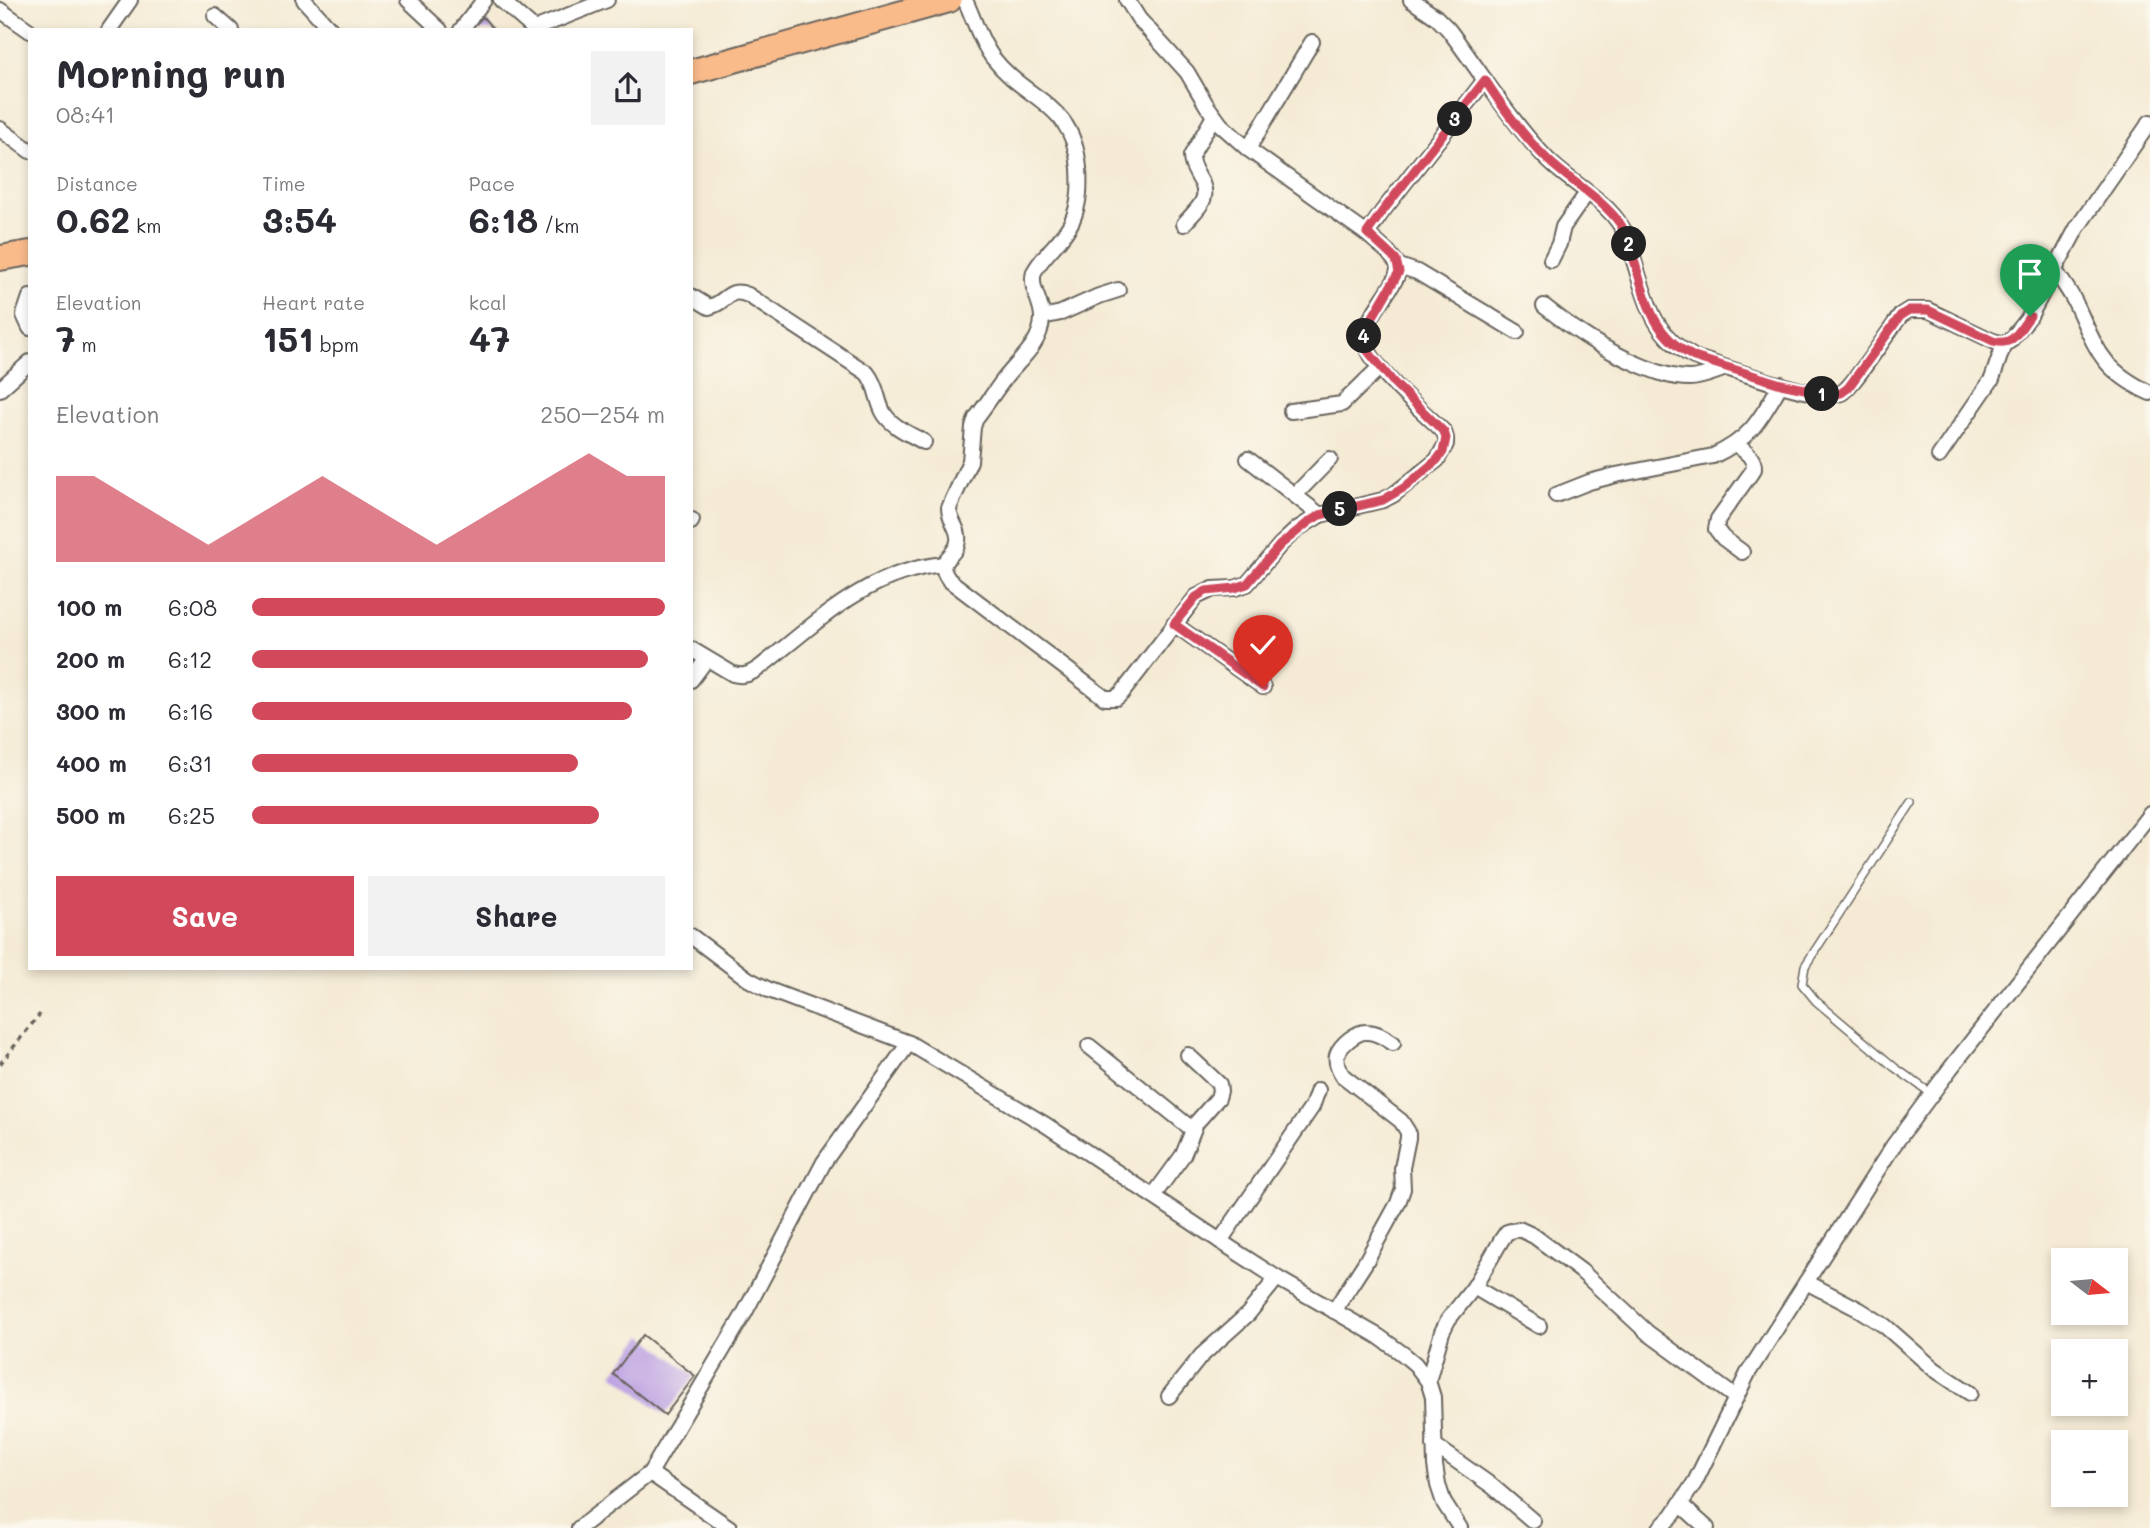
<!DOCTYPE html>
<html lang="en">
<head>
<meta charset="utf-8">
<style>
  :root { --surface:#fff; --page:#f2f2f3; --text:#2b2b33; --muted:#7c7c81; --accent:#d1495b }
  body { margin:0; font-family:Mali,sans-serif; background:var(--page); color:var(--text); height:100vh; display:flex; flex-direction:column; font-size:26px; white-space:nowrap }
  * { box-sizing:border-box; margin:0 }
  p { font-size:23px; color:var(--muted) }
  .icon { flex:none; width:38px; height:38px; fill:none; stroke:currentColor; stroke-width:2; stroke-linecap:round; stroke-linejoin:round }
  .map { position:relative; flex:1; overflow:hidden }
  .panel { position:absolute; left:28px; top:28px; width:665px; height:942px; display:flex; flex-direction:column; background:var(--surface); border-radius:0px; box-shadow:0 4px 10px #0003 }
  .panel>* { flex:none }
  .needle { width:46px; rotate:106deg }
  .tools { position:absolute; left:2051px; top:1248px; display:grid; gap:14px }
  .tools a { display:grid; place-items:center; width:77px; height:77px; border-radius:0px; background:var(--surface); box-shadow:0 4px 10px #0003; font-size:35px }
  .pin { position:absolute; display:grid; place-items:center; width:60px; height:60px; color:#fff; margin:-72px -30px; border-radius:50% 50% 50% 0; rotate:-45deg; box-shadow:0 0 7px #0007 }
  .pin .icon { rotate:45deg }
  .km { position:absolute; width:35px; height:35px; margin:-18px; border-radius:50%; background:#222; color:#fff; font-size:19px; line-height:35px; text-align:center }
  .round { display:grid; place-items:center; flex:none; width:74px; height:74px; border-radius:0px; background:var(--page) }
  .headline { display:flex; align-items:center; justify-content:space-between; height:119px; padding:0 28px }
  h1 { font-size:38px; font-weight:700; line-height:52px }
  .stats { display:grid; grid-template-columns:repeat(3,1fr); gap:10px; height:119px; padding:7px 28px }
  .stats div { display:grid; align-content:center }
  .stats b { font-size:35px; font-weight:700 }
  .stats small { font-size:19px; font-weight:400 }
  .stats p { font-size:19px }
  .chart { height:196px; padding:14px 28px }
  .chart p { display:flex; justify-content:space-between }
  .chart svg { width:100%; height:126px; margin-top:7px; fill:var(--accent); opacity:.7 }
  .primary-button { display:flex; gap:14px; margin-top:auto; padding:14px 28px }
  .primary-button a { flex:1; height:80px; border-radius:0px; background:var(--accent); color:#fff; font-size:28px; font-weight:700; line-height:80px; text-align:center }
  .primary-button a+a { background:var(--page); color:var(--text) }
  ul { padding:0 28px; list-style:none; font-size:23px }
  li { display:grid; grid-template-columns:112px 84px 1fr; align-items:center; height:52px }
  li i { height:18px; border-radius:9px; background:var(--accent) }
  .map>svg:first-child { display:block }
  .building { fill:#b597e1 }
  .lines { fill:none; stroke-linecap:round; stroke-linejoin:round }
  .service-casing { stroke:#68645d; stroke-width:10 }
  .minor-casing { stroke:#68645d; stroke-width:18 }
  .trunk-casing { stroke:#68645d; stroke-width:28 }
  .path { stroke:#68645d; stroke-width:3.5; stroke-dasharray:5 5; stroke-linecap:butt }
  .service { stroke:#fff; stroke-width:7 }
  .minor { stroke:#fff; stroke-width:14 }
  .trunk { stroke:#fabb8b; stroke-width:24 }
  .route-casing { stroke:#fff; stroke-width:14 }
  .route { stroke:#d1495b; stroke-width:9 }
</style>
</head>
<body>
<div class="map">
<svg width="2150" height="1528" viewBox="0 0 2150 1528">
  <rect width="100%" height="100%" fill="#fbf7ec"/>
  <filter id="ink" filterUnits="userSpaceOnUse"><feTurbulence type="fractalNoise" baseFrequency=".0143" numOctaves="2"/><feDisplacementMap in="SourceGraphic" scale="14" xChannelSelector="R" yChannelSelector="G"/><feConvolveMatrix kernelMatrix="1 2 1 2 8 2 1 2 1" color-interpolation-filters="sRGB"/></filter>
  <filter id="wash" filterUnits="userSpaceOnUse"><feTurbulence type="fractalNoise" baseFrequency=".00686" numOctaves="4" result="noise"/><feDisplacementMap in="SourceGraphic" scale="28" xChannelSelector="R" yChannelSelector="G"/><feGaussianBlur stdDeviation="1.57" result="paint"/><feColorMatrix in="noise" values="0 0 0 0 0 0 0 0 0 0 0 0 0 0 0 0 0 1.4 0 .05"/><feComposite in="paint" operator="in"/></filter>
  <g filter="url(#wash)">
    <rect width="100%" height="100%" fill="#f5ebd5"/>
    <g id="blocks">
      <g class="building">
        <polygon points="483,17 494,30 469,30"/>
        <polygon points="643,1335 695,1376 665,1415 613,1374"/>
      </g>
    </g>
  </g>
  <g filter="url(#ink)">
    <use href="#blocks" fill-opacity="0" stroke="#68645d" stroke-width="2"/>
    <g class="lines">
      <defs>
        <polyline id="service" points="1912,802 1805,966 1802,984 1816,1001 1894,1067 1932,1094"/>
        <g id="minor">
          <polyline points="304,0 331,30"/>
          <polyline points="408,0 440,30"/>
          <polyline points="501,0 535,30"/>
          <path d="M965,0C974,19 980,41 993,58C1027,102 1073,101 1079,168C1080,187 1080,203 1072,221C1063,241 1044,253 1034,272C1029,289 1043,302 1042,319C1041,344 1019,360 1005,378C995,391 986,405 976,418L973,427L970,461L949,508C949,521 960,529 958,541C956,559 933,558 949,580L1105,698H1116L1122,693L1196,597L1213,589L1235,588L1247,584L1280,545L1297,529L1320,515L1383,500L1393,495L1437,460L1446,444V438L1444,432C1425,412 1356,358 1365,330C1370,316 1388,293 1396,278L1399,266L1388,252L1367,234L1248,149L1221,125L1207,106L1187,72L1139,19L1127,0"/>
          <path d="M1411,0L1436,17L1448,29C1481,72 1508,118 1545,157C1568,182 1603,197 1621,226C1628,236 1631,249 1634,261C1647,302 1653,336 1694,357C1719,365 1822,403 1841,393C1853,387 1890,329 1901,315L1909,310H1928L1993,341L2004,344L2010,341L2030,316L2077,228L2150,122"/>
          <polyline points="0,10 30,31"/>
          <polyline points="215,16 231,30"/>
          <polyline points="534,29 607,0"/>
          <polyline points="109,30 130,0"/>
          <polyline points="461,30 484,0"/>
          <polyline points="0,129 30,151"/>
          <polyline points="1248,149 1312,42"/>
          <path d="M1184,224C1197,208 1213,199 1199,178C1195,170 1191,165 1191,156L1214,116"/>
          <polyline points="1367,234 1382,212 1485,80"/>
          <polyline points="1551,260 1559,244 1563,227 1587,193"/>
          <polyline points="1399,266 1417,272 1517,332"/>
          <path d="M2054,269C2061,280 2069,290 2075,302C2097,349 2100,369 2150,393"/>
          <path d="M691,296L709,307C727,303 728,286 748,295L867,373C879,388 876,402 885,415C894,428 912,435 924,442"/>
          <polyline points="30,297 24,315 30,328"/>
          <path d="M1544,306C1577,332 1602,349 1642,366C1657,372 1672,378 1689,378C1702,378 1714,372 1726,368"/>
          <polyline points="1042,317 1061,313 1099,296 1118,290"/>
          <polyline points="0,389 30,362"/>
          <polyline points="1291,411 1342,404 1380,367"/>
          <path d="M1736,444C1744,451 1755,457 1754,469L1718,519L1716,529L1723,538L1742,552"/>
          <polyline points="1939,456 1992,379 2004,344"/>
          <polyline points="1248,459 1320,515"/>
          <polyline points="1295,495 1330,459"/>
          <path d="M1556,495L1589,482L1616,475L1713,456C1752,438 1760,419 1781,384"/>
          <polyline points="691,522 692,520"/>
          <polyline points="1174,624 1263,687"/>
          <path d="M691,649L733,674C744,677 750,674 759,668C818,622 865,572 944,564"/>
          <polyline points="691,680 706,660"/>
          <polyline points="691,936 748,979 769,990 909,1043 1046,1125 1232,1249 1277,1278 1378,1336 1403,1354 1415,1364 1428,1381 1433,1397 1435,1465 1438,1485 1444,1503 1460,1528"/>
          <polyline points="1089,1046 1193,1130"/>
          <polyline points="1153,1196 1183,1155 1196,1123 1218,1098 1220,1091 1219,1084 1188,1055"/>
          <polyline points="1220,1241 1312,1107 1318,1090"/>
          <polyline points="1806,1282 1860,1310 1885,1326 1934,1369 1970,1393"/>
          <polyline points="1474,1287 1539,1326"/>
          <path d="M1334,1311L1365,1263L1398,1203L1403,1189L1402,1168L1408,1138V1132L1401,1121L1343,1076C1339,1070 1335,1063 1337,1055C1340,1045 1357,1031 1367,1032C1377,1032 1385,1038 1393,1043"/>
          <polyline points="1428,1381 1442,1332 1448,1320 1474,1287 1502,1239 1507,1232 1519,1229 1534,1236 1581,1271 1648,1333 1735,1397"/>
          <polyline points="1169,1396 1201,1356 1248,1314 1277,1278"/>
          <polyline points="1434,1445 1492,1486 1533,1521"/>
          <polyline points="650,1473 730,1528"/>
          <polyline points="1680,1504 1707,1528"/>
          <polyline points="579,1528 650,1473 744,1314 824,1162 909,1043"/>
          <polyline points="1660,1528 1673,1515 1695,1482 1748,1373 1893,1146 1950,1069 2150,814"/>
        </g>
        <g id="trunk">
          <polyline points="691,72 949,0"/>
          <polyline points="0,258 30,253"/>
        </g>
      </defs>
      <use href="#service" class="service-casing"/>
      <use href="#minor" class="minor-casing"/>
      <use href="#trunk" class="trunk-casing"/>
      <polyline class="path" points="0,1064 40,1014"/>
      <use href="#service" class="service"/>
      <use href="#minor" class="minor"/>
      <use href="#trunk" class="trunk"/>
    </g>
  </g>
  <g class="lines" filter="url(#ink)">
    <defs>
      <path id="route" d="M1263,687L1174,624L1196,597L1206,591L1235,588L1247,584L1280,545L1310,521L1320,515L1383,500L1405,487L1437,460L1443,452L1446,438L1444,432L1394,383L1366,349L1365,330L1399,272L1396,260L1367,233L1382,212L1485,80C1503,108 1524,137 1548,160C1571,182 1603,199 1621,225C1627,236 1631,248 1634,260C1647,302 1652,335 1694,357L1781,384L1833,395L1841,393L1848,388L1901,315L1909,310H1928L1993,341C2014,347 2018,331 2030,316"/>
    </defs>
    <use href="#route" class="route-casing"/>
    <use href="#route" class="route"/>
  </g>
</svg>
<div class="tools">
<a><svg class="needle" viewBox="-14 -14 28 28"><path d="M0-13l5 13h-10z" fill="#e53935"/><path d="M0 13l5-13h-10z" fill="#7c7c81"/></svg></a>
<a>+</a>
<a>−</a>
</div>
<div class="pin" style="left:2030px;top:316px;background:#1e9e55"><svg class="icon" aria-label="arrive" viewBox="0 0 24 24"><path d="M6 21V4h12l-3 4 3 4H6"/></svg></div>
<div class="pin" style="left:1263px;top:687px;background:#d93025"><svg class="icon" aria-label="check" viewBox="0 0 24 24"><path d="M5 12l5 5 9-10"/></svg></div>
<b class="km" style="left:1822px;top:394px">1</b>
<b class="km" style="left:1629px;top:244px">2</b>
<b class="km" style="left:1455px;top:119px">3</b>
<b class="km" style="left:1364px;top:336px">4</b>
<b class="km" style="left:1340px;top:509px">5</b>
<section class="panel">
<div class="headline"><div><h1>Morning run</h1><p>08:41</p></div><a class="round"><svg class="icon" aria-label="share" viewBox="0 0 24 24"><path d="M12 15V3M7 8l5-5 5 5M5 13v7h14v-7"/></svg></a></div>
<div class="stats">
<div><p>Distance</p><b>0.62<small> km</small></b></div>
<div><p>Time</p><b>3:54</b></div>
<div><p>Pace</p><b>6:18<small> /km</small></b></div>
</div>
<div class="stats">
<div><p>Elevation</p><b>7<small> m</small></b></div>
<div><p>Heart rate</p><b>151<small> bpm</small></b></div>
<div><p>kcal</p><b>47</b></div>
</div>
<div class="chart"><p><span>Elevation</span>250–254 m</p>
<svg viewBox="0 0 160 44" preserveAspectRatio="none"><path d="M0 44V14L10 14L20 22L30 30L40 38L50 30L60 22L70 14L80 22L90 30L100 38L110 30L120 22L130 14L140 6L150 14L160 14V44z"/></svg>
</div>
<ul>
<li><b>100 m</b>6:08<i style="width:100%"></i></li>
<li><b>200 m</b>6:12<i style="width:96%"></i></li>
<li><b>300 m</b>6:16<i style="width:92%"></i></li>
<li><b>400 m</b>6:31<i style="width:79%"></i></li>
<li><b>500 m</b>6:25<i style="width:84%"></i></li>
</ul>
<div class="primary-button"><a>Save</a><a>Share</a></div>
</section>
</div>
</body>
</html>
